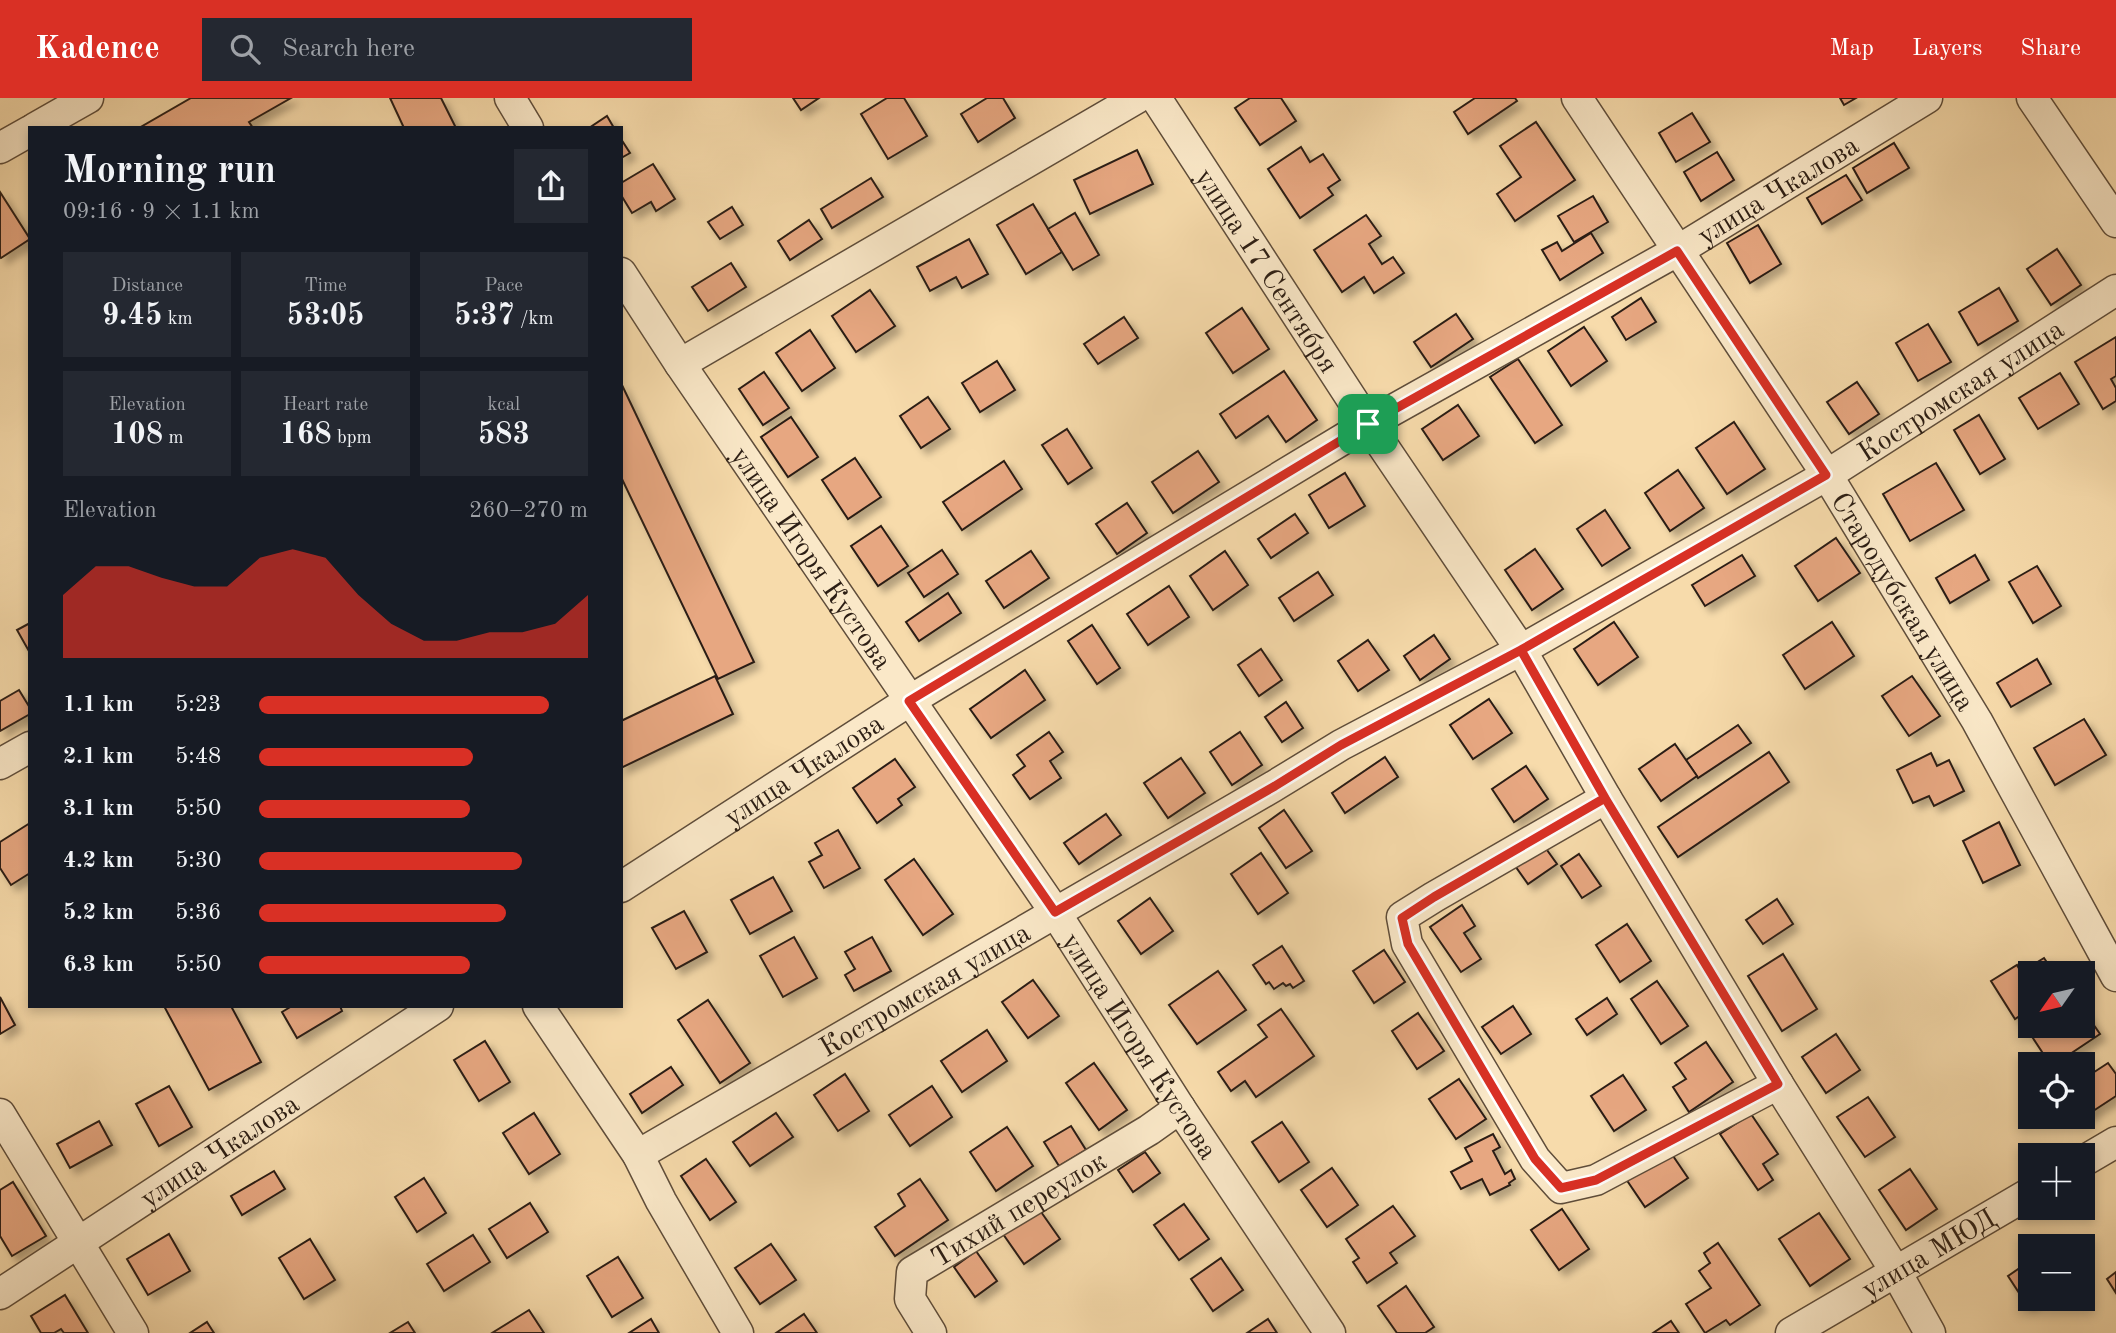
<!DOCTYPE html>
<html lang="en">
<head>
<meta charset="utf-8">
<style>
  :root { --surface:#171b24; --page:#242831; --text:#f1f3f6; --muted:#9ea1a6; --accent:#d93025 }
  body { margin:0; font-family:"Old Standard TT",serif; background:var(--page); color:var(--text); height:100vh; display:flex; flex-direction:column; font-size:26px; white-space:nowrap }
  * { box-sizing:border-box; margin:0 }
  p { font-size:23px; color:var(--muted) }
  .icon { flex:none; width:38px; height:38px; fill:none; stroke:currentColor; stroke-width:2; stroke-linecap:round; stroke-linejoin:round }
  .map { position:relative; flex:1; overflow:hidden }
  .panel { position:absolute; left:28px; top:28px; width:595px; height:882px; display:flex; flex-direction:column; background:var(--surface); border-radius:0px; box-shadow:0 4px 10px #0003 }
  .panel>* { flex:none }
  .needle { width:46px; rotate:236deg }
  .tools { position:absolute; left:2018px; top:863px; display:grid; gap:14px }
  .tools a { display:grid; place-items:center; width:77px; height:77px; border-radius:0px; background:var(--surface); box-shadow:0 4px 10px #0003; font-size:35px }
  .pin { position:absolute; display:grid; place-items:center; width:60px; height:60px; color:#fff; margin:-30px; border-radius:14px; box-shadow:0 4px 10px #0006 }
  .round { display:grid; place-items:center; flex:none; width:74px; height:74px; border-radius:0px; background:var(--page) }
  .head { display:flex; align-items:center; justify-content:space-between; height:119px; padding:0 35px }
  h1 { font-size:38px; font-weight:700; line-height:52px }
  .figures { display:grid; grid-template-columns:repeat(3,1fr); gap:10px; height:119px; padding:7px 35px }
  .figures div { display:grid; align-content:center; border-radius:0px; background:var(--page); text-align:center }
  .figures b { font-size:30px; font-weight:700 }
  .figures small { font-size:19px; font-weight:400 }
  .figures p { font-size:19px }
  .chart { height:196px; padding:14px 35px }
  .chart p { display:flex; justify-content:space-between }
  .chart svg { width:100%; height:126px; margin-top:7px; fill:var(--accent); opacity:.7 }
  ul { padding:0 35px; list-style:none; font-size:23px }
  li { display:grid; grid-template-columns:112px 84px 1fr; align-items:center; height:52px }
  li i { height:18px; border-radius:9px; background:var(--accent) }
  header { display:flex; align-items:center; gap:42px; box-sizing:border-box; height:98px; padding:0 35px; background:var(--accent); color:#fff }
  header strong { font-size:33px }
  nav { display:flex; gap:38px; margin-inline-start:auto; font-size:24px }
  .search { width:490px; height:63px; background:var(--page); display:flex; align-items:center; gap:18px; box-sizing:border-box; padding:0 24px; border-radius:0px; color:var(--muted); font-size:26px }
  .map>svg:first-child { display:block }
  .building { fill:#e7a781; stroke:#2c1e14; stroke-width:2; filter:url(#shadow) }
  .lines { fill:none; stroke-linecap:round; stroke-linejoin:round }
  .minor-casing { stroke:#5f4d3a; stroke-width:33 }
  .minor { stroke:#fae8c8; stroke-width:30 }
  .route-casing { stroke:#fff; stroke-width:14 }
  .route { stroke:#d93025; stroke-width:9 }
  .labels { text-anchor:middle; stroke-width:5; stroke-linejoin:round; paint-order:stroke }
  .street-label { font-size:28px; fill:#2c1e14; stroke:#fae8c8 }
</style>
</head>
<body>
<header>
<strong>Kadence</strong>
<div class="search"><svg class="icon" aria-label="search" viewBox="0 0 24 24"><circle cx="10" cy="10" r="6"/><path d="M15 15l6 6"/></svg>Search here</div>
<nav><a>Map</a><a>Layers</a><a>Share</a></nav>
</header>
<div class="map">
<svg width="2116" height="1235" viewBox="0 0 2116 1235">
  <defs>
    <filter id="shadow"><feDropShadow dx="6" dy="6" stdDeviation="3.5" flood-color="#0004"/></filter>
  </defs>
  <rect width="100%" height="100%" fill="#f7dbab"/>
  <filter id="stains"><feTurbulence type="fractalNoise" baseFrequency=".00286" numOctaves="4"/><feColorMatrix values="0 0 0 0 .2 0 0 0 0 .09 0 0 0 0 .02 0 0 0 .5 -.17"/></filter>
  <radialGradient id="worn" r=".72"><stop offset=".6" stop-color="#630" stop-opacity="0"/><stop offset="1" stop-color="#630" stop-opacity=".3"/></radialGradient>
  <g class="building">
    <polygon points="191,0 291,0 249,24 253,30 139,30"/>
    <polygon points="390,0 441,0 456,30 404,30"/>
    <polygon points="793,0 819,0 801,12"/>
    <polygon points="887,0 904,0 927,38 888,61 861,16"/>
    <polygon points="987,0 1003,0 1015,20 978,44 961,16"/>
    <polygon points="1250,0 1281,0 1296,23 1260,47 1235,10"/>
    <polygon points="1475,0 1515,0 1517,3 1468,36 1454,14"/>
    <polygon points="1840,0 1856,0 1844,7"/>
    <polygon points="1692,15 1710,44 1676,64 1659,35"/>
    <polygon points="607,18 614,30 589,30"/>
    <polygon points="1536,24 1575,82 1515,123 1497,96 1521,79 1500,48"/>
    <polygon points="621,41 630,55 621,60"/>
    <polygon points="1894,45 1909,70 1867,95 1853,70"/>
    <polygon points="1301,49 1310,64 1323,56 1340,82 1328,90 1333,97 1300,120 1268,71"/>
    <polygon points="1137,52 1153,86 1090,116 1074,82"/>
    <polygon points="1717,54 1734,82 1701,103 1684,74"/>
    <polygon points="653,66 675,101 656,113 651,104 632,115 621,97 621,85"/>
    <polygon points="1846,77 1862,102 1822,126 1807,100"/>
    <polygon points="871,80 883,99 832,130 821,111"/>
    <polygon points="0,94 30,141 1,160 0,159"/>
    <polygon points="1593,98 1608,124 1574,144 1558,118"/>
    <polygon points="1033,106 1062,154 1026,176 997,127"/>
    <polygon points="732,109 743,127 720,141 708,124"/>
    <polygon points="1075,115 1099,157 1073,172 1048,131"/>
    <polygon points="1366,117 1381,138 1369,146 1382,166 1393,159 1404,175 1374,195 1364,179 1342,194 1314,152"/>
    <polygon points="809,122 822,141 790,162 778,143"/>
    <polygon points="1758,127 1781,166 1750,185 1727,145"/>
    <polygon points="1591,135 1603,155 1560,182 1542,152 1557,144 1562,153"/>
    <polygon points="969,141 988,176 962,190 956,179 930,193 917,169"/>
    <polygon points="2057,151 2081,187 2051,207 2027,171"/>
    <polygon points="731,165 746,189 708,213 692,189"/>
    <polygon points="1999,190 2018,223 1978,247 1959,214"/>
    <polygon points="870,192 895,228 856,254 832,218"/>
    <polygon points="1641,200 1656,224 1626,242 1612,219"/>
    <polygon points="1242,210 1269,251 1233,275 1206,235"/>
    <polygon points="1456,216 1473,241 1431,269 1414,244"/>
    <polygon points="1124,219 1138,240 1098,266 1084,246"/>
    <polygon points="1928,226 1951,264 1918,283 1896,245"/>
    <polygon points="1584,229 1607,263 1571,288 1548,253"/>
    <polygon points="810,232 835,270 802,293 776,255"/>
    <polygon points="2116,239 2116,278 2111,281 2116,290 2116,303 2103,311 2075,264"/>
    <polygon points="1518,261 1562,327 1535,345 1490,279"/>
    <polygon points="997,263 1015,292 980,314 962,285"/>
    <polygon points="1284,273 1317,322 1286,344 1268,318 1236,340 1220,316"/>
    <polygon points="764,274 789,310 763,327 739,291"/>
    <polygon points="2060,275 2079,306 2038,331 2019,300"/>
    <polygon points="1857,284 1879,316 1849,336 1827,304"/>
    <polygon points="621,285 754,564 718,581 621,379"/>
    <polygon points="928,299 950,331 921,350 900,318"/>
    <polygon points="1458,307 1479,338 1443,362 1422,331"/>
    <polygon points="1979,317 2005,361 1980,376 1954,332"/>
    <polygon points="791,319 818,359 788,379 761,339"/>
    <polygon points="1734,324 1765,371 1727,396 1696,350"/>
    <polygon points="1067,331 1092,370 1068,386 1042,347"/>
    <polygon points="1198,353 1219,384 1173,415 1152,384"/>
    <polygon points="855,360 881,399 848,421 822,382"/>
    <polygon points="1004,363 1022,391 962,432 943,404"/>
    <polygon points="1936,365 1964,412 1910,443 1883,396"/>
    <polygon points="1678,372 1704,410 1670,433 1645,395"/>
    <polygon points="1345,375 1365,408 1329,430 1309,397"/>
    <polygon points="1127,405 1147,435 1117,456 1096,426"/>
    <polygon points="1605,412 1630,450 1602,468 1577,431"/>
    <polygon points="1295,416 1308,435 1271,460 1258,441"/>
    <polygon points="881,428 908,468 878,488 851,448"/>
    <polygon points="1836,440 1860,475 1818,503 1795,468"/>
    <polygon points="1535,451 1563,491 1532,512 1505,472"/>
    <polygon points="942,452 958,476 924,499 908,475"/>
    <polygon points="1031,453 1049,480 1004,510 986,483"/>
    <polygon points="1225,453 1248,487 1213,512 1190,478"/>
    <polygon points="1742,457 1755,478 1705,508 1692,487"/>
    <polygon points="1975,457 1989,482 1950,505 1936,480"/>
    <polygon points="2037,468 2061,508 2033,525 2009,484"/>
    <polygon points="1318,474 1333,497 1294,523 1279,500"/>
    <polygon points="1169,488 1189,519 1148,547 1127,516"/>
    <polygon points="948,495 961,515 919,543 906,524"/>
    <polygon points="1614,524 1638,559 1598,587 1574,551"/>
    <polygon points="1832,524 1854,558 1805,591 1783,557"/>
    <polygon points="30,525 30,555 17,532"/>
    <polygon points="1092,527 1120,570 1097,586 1068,543"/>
    <polygon points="1434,537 1450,561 1420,582 1404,558"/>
    <polygon points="1368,542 1389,572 1358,593 1338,563"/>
    <polygon points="1261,551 1282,582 1259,598 1238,567"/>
    <polygon points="2037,561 2051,586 2011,609 1997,585"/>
    <polygon points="1025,572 1045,602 991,640 970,611"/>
    <polygon points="715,578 733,616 621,670 621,623"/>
    <polygon points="1912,578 1940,618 1909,638 1882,598"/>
    <polygon points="19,592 30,610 30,616 0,633 0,603"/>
    <polygon points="1489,601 1512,635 1473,661 1450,627"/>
    <polygon points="1286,604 1303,630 1282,644 1265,619"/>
    <polygon points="2084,621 2106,657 2055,687 2034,650"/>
    <polygon points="1738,627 1751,645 1698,680 1686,662"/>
    <polygon points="1049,634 1063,654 1050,663 1061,680 1030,701 1013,677 1025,668 1017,657"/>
    <polygon points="1240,634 1262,667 1232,687 1210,654"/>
    <polygon points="1675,646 1697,678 1661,703 1639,671"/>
    <polygon points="1769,654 1789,684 1678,759 1658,729"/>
    <polygon points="1931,655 1937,668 1949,662 1964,693 1934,708 1929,698 1913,705 1897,672"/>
    <polygon points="1385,659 1398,679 1345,715 1332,695"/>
    <polygon points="1181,660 1205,695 1168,720 1144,685"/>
    <polygon points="895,661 915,689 898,701 902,707 877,725 853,690"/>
    <polygon points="1526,668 1548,701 1514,724 1492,691"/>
    <polygon points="1284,712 1312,753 1286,770 1259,730"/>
    <polygon points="1106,716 1121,737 1079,766 1064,745"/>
    <polygon points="1999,724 2020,767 1983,785 1963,743"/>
    <polygon points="30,725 30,775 11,787 0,770 0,744"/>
    <polygon points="838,732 860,770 824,790 809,764 822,757 815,745"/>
    <polygon points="1542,745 1557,766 1528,786 1513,765"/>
    <polygon points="1261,755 1288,795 1258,816 1231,776"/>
    <polygon points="1579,756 1601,788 1582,800 1561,768"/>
    <polygon points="914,761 953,816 923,837 885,782"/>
    <polygon points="773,779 792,813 750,836 731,802"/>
    <polygon points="1150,800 1173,833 1141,856 1118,823"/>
    <polygon points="1777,801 1793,826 1763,846 1746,822"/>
    <polygon points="1462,807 1475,828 1464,835 1481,861 1461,874 1430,829"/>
    <polygon points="684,813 707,854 676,871 652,830"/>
    <polygon points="1627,826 1651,863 1620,884 1596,847"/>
    <polygon points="794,839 817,880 783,899 760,858"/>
    <polygon points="872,839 891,873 854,893 845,877 855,871 845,854"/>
    <polygon points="1282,848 1304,883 1293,890 1290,886 1286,888 1283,885 1274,891 1269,884 1266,886 1253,867"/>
    <polygon points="1384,852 1405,884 1374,905 1353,873"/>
    <polygon points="1783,856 1817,911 1782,933 1748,878"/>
    <polygon points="2044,860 2054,875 2030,875 2030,911 2015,921 1991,883 2017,867 2021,874"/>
    <polygon points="1218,873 1246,912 1197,946 1169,907"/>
    <polygon points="1033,882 1059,918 1028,940 1002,904"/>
    <polygon points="1657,883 1688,928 1661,946 1631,901"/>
    <polygon points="0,899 15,927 0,936"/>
    <polygon points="1607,900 1617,916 1587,937 1576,921"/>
    <polygon points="708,902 750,965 720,985 678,922"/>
    <polygon points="164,908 231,908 261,964 209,992"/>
    <polygon points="292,908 340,908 342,913 297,940 282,914"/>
    <polygon points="1513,908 1531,936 1501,956 1482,929"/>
    <polygon points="2082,910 2100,936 2055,966 2050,966 2027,931 2032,928 2082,928"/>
    <polygon points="1281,911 1314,958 1256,999 1245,983 1231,993 1218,974 1267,939 1258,927"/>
    <polygon points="1418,915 1444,953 1417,971 1392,933"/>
    <polygon points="987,932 1007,963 962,994 941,963"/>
    <polygon points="1836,936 1860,972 1826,995 1802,959"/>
    <polygon points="485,943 510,984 479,1003 454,962"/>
    <polygon points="1706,944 1733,984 1689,1014 1673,989 1686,981 1675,965"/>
    <polygon points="1094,965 1127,1012 1099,1032 1066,985"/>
    <polygon points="2108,965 2116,976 2116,998 2087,1017 2082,1011 2082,982"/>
    <polygon points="671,969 683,987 642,1015 630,996"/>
    <polygon points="845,976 869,1013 838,1033 814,997"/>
    <polygon points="1623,977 1646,1012 1614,1033 1591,998"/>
    <polygon points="1459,981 1486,1021 1456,1041 1429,1001"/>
    <polygon points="169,988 192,1029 159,1048 136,1006"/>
    <polygon points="932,988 952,1019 910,1048 889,1017"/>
    <polygon points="1868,999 1895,1039 1865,1059 1837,1019"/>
    <polygon points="534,1015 560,1056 529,1076 503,1035"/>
    <polygon points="776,1015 793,1039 750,1068 733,1044"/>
    <polygon points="1751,1016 1778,1056 1763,1066 1773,1082 1758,1092 1720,1036"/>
    <polygon points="99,1023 112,1047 70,1070 57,1046"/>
    <polygon points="1282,1024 1309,1064 1279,1084 1252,1044"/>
    <polygon points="1071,1028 1086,1052 1059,1068 1044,1044"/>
    <polygon points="1007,1029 1033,1068 996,1093 970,1054"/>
    <polygon points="1493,1036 1500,1049 1493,1053 1505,1076 1511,1072 1515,1081 1509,1085 1510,1087 1490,1097 1482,1081 1461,1091 1451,1074 1472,1063 1465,1050"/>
    <polygon points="1669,1052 1688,1080 1645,1109 1626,1081"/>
    <polygon points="1145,1054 1160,1075 1133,1094 1118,1072"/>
    <polygon points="706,1061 736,1104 710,1122 681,1078"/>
    <polygon points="1332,1070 1358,1107 1327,1129 1301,1092"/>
    <polygon points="1910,1071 1937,1111 1906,1132 1879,1092"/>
    <polygon points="274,1073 285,1091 242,1117 231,1098"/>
    <polygon points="424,1080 446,1115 417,1134 395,1099"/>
    <polygon points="920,1081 948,1122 895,1158 875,1129 905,1108 898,1096"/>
    <polygon points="13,1084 46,1138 12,1158 0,1138 0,1092"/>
    <polygon points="530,1105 548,1134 507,1160 489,1131"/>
    <polygon points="1184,1106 1209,1141 1179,1162 1154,1127"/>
    <polygon points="1393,1108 1415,1138 1390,1155 1397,1165 1367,1185 1353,1164 1359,1160 1346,1141"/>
    <polygon points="1039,1111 1060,1141 1024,1166 1003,1136"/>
    <polygon points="1562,1111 1589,1151 1559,1172 1531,1132"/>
    <polygon points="1819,1115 1850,1161 1810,1188 1779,1141"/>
    <polygon points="169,1136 190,1173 148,1197 127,1161"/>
    <polygon points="473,1137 490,1164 444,1193 427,1166"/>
    <polygon points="310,1141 335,1182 304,1201 279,1160"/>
    <polygon points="1718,1145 1760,1207 1730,1227 1726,1222 1705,1235 1686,1206 1711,1190 1699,1173 1710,1165 1704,1155"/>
    <polygon points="771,1146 796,1182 760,1206 735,1170"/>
    <polygon points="976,1153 997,1183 975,1199 954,1169"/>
    <polygon points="618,1159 643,1200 612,1219 587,1178"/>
    <polygon points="1221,1160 1243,1192 1213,1213 1191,1181"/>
    <polygon points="2030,1163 2030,1200 2037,1200 2027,1207 2008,1178"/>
    <polygon points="2116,1174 2116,1195 2107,1181"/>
    <polygon points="1406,1188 1434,1229 1425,1235 1397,1235 1378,1208"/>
    <polygon points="65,1197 88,1235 64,1235 61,1231 54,1235 41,1235 31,1218"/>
    <polygon points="529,1212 544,1235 492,1235"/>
    <polygon points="804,1216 817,1235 776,1235"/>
    <polygon points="651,1221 659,1235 629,1235"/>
    <polygon points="1268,1221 1277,1235 1247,1235"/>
    <polygon points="1671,1223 1679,1235 1653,1235"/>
    <polygon points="207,1224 214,1235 190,1235"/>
    <polygon points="408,1224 415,1235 390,1235"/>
  </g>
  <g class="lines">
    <defs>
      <g id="minor">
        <polyline points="510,0 528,30"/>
        <path id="s1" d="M1156,0L1368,326L1521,552L1606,700L1778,986L1896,1174L1930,1235"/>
        <path id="s2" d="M1577,0L1827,377L1977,623L2116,878"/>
        <polyline points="2032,0 2116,124"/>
        <polyline points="35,30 88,0"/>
        <polyline points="0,50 30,33"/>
        <path id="s3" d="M621,175L680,266L1055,814L1180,1010L1330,1235"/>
        <polyline points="680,266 1137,0"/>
        <polyline points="0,666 30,649"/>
        <polyline points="1606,700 1434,799 1402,819 1407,846 1535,1061 1561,1090 1596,1082 1778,986"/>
        <path id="s4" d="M621,789L909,603L1368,326L1677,153L1927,0"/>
        <polyline points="538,908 638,1057 661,1103 738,1235"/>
        <polyline points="0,1016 133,1235"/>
        <path id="s5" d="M638,1057L1274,688L1341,647L1521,552L1827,377L2116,192"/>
        <polyline points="2082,1064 2116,1044"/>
        <path id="s6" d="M0,1196L438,908"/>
        <path id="s7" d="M931,1235L910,1201L912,1174L1149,1032L1180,1010"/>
        <path id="s8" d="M1791,1235L2030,1095"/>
      </g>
    </defs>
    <use href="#minor" class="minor-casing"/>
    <use href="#minor" class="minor"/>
  </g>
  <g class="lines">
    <defs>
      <polyline id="route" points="1368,326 909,603 1055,814 1275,688 1341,647 1521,552 1605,700 1778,986 1596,1082 1561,1090 1535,1061 1408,846 1402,820 1434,799 1605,700 1521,552 1826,377 1677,153 1368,326"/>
    </defs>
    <use href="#route" class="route-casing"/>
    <use href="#route" class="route"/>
  </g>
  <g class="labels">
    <g class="street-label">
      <text dy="10" stroke="none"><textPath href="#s4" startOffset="1351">улица Чкалова</textPath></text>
      <text dy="10" stroke="none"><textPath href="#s1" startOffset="205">улица 17 Сентября</textPath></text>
      <text dy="10" stroke="none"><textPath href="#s5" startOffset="1528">Костромская улица</textPath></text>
      <text dy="10" stroke="none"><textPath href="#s3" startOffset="343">улица Игоря Кустова</textPath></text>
      <text dy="10" stroke="none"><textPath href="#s2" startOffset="600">Стародубская улица</textPath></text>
      <text dy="10" stroke="none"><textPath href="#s4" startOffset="217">улица Чкалова</textPath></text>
      <text dy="10" stroke="none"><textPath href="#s5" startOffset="331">Костромская улица</textPath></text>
      <text dy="10" stroke="none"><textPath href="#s3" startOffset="931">улица Игоря Кустова</textPath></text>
      <text dy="10" stroke="none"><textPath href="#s6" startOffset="262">улица Чкалова</textPath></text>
      <text dy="10" stroke="none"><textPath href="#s7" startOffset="191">Тихий переулок</textPath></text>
      <text dy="10" stroke="none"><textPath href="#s8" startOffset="159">улица МЮД</textPath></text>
    </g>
  </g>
  <rect width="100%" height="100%" filter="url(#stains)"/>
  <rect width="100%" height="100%" fill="url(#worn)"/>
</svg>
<div class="tools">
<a><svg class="needle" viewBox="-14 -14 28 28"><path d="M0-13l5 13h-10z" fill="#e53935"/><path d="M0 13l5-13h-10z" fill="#9ea1a6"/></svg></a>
<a><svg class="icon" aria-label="locate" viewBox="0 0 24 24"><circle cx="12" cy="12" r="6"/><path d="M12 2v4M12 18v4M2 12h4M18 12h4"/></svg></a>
<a>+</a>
<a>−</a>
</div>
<div class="pin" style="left:1368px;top:326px;background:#1e9e55"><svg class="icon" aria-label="arrive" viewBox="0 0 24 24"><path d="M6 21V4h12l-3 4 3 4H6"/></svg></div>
<section class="panel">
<div class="head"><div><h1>Morning run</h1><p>09:16 · 9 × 1.1 km</p></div><a class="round"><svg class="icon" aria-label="share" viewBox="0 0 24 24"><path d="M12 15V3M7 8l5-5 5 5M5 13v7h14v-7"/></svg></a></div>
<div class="figures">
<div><p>Distance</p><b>9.45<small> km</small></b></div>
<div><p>Time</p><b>53:05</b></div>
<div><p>Pace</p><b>5:37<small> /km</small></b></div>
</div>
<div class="figures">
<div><p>Elevation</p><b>108<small> m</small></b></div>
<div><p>Heart rate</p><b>168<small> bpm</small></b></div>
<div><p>kcal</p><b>583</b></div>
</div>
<div class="chart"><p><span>Elevation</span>260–270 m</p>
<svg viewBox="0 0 160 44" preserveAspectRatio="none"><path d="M0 44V22L10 12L20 12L30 16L40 19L50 19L60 9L70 6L80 9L90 22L100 32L110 38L120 38L130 35L140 35L150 32L160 22V44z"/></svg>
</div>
<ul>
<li><b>1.1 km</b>5:23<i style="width:88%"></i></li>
<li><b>2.1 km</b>5:48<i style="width:65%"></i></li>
<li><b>3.1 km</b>5:50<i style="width:64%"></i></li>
<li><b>4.2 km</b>5:30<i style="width:80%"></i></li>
<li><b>5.2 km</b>5:36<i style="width:75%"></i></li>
<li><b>6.3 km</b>5:50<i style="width:64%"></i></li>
</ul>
</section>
</div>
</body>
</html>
